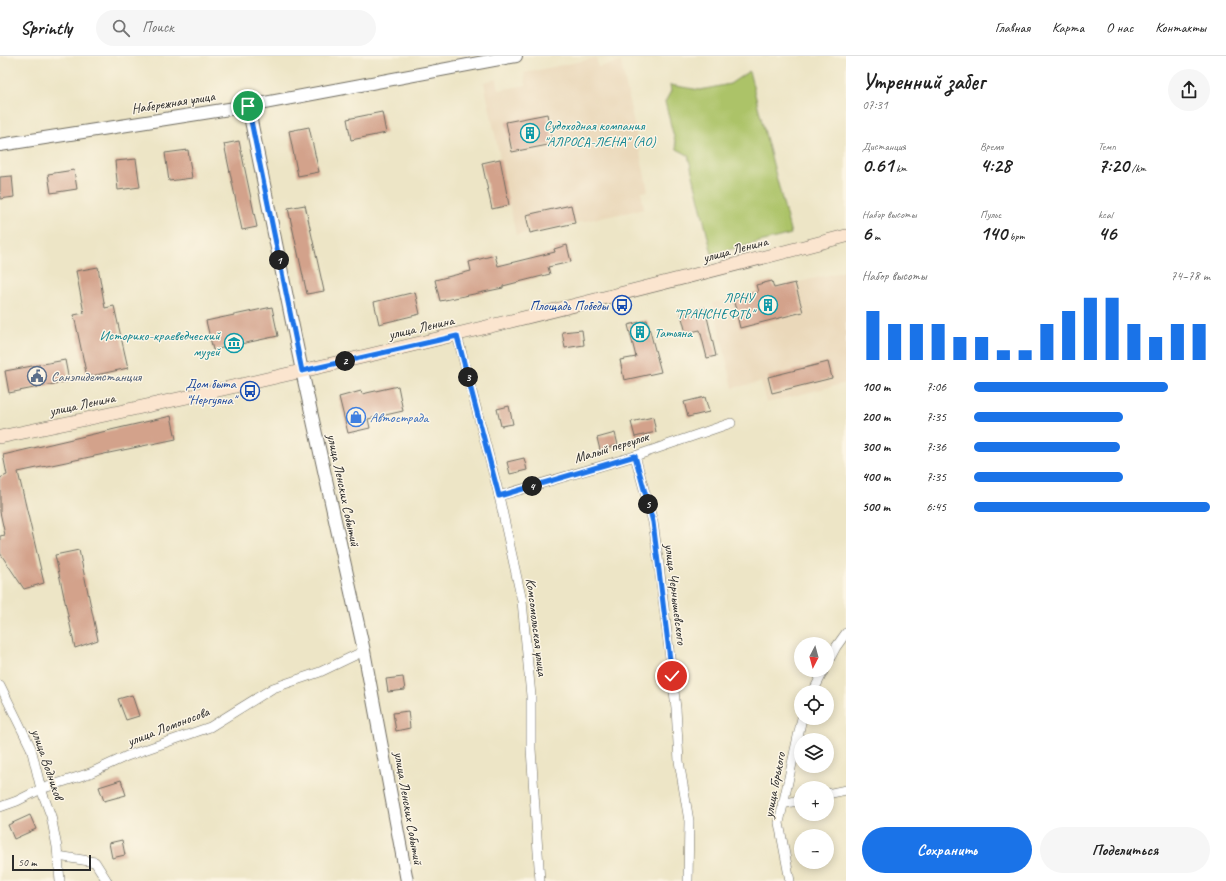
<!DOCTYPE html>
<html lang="ru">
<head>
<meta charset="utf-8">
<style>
  :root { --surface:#fff; --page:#f6f6f6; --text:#222; --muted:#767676; --line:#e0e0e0; --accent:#1a73e8 }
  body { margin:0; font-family:Caveat,sans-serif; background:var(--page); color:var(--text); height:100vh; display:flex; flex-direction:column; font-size:15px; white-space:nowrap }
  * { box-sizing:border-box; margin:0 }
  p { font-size:13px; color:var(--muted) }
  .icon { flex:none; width:22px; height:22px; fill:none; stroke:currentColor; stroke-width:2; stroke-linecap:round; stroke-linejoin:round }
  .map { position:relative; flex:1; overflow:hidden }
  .details { display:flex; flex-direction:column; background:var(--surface); width:380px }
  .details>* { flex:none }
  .needle { width:26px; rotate:186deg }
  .fabs { position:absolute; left:794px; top:581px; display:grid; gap:8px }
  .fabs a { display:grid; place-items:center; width:40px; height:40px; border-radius:50%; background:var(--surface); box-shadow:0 2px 10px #0003; font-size:20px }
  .scale { position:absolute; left:12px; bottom:10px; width:79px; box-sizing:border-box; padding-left:4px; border:2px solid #2b2b2b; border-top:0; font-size:11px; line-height:14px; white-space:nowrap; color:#2b2b2b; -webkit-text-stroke:3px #fcf5e5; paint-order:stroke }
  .pin { position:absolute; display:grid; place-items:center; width:34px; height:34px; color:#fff; margin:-17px; border:2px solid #fff; border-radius:50%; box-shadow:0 1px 4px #0007 }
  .km { position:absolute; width:20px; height:20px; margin:-10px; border-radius:50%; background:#222; color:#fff; font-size:11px; line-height:20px; text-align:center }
  .round { display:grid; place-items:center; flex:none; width:42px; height:42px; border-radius:21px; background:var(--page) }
  .summary { display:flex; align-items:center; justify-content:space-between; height:68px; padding:0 16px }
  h1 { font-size:22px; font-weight:700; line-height:30px }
  .stats { display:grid; grid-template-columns:repeat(3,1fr); gap:6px; height:68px; padding:4px 16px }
  .stats div { display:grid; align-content:center }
  .stats b { font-size:20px; font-weight:700 }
  .stats small { font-size:11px; font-weight:400 }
  .stats p { font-size:11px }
  .chart { height:112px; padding:8px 16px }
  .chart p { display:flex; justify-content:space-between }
  .chart svg { width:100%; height:72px; margin-top:4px; stroke:var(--accent); stroke-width:6 }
  .primary-button { display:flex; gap:8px; margin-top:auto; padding:8px 16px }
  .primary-button a { flex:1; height:46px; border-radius:24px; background:var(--accent); color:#fff; font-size:16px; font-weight:700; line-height:46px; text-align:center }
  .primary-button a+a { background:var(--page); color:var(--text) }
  ul { padding:0 16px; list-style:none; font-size:13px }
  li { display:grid; grid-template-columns:64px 48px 1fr; align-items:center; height:30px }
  li i { height:10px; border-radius:5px; background:var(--accent) }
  header { display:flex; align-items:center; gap:24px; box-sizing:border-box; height:56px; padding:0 20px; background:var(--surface); border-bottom:1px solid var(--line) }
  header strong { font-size:19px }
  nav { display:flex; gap:22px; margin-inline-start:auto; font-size:14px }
  .search { width:280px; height:36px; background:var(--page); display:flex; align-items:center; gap:10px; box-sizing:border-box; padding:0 14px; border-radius:22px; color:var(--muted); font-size:15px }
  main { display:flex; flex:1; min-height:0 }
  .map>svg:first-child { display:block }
  .built { fill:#ead8ba }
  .green { fill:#acc368; stroke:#6c774a }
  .building { fill:#d3a28b }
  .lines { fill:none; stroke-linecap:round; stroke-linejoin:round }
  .minor-casing { stroke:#6f6c61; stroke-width:10 }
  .tertiary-casing { stroke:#6f6c61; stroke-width:14 }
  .secondary-casing { stroke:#6f6c61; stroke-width:14 }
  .minor { stroke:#fff; stroke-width:9 }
  .tertiary { stroke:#fff; stroke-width:12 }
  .secondary { stroke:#fbe5cf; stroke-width:13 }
  .route-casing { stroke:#fff; stroke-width:8 }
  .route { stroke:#1a73e8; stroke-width:5 }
  .labels { text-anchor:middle; stroke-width:3; stroke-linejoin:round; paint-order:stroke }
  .street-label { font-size:14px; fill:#2b2b2b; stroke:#fcf5e5 }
  .culture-label { font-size:14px; fill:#0d838f; stroke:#fcf5e5; text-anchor:start }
  .transit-label { font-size:14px; fill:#164399; stroke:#fcf5e5; text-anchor:end }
  .service-label { font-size:14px; fill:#4e5e75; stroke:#fcf5e5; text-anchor:start }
  .shop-label { font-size:14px; fill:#366cbe; stroke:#fcf5e5; text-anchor:start }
</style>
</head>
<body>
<header>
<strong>Sprintly</strong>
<div class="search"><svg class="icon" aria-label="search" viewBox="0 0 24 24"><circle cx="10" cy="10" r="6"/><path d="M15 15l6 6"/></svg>Поиск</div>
<nav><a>Главная</a><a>Карта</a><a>О нас</a><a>Контакты</a></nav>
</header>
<main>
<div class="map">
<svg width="846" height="825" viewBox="0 0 846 825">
  <rect width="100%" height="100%" fill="#fcf5e5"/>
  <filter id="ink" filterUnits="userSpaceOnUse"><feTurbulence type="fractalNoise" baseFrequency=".025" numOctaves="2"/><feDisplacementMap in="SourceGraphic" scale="8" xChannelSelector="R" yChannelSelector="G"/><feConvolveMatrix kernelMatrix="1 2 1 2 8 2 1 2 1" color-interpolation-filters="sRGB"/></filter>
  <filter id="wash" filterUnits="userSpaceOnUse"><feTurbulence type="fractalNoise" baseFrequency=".012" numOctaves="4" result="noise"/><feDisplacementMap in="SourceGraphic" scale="16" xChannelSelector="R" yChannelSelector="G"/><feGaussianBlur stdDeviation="0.9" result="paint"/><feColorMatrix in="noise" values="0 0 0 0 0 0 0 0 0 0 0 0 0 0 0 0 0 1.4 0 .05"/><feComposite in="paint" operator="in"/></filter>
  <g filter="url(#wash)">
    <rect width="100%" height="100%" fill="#ede5c6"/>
    <g class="built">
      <polygon points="596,2 598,11 621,6 648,135 641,136 644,153 516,179 484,26 497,23 499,34 526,29 524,17"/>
      <polygon points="846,215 846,327 766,347 761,326 733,332 713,247 757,237 756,229 772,225 774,232"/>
    </g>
    <polygon class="green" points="749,15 791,178 712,198 688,99 677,93 665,46 671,35 670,29 700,34 730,28"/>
    <g id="blocks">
      <g class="building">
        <polygon points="382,56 386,77 351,84 347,63"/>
        <polygon points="547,58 553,88 512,96 506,66"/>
        <polygon points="309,71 319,116 298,120 289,75"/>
        <polygon points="239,85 257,171 242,174 224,88"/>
        <polygon points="188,94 192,122 169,125 165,97"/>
        <polygon points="136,103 140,131 118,134 115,105"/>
        <polygon points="500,103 509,149 492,153 482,107"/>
        <polygon points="74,114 77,133 51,137 48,118"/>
        <polygon points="12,120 14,141 0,143 0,121"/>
        <polygon points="305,149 324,235 307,238 288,152"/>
        <polygon points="571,149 575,167 530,177 526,159"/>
        <polygon points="567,189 571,206 548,211 550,218 503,230 503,232 440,245 435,224 471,215 469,206 495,199 498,210 555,196 554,193"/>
        <polygon points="98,211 105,252 114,250 128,312 87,321 74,259 84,257 76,215"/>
        <polygon points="772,225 774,232 795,227 803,256 740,272 733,242 758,236 756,229"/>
        <polygon points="415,236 420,258 379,268 374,246"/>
        <polygon points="272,251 278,280 213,294 206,265"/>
        <polygon points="705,252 716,300 707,302 700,274 686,277 681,258"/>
        <polygon points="647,264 661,316 624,324 620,304 636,301 628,269"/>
        <polygon points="582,274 584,289 565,292 562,276"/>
        <polygon points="65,304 69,325 9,337 5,315"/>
        <polygon points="828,306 832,322 772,337 768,321"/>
        <polygon points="398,330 403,355 368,363 370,372 348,377 339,341 361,335 362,338"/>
        <polygon points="705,341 709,356 688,361 684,346"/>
        <polygon points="509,350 513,368 501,370 497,353"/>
        <polygon points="171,360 176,383 18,416 44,527 24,533 0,497 0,480 5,479 0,456 0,422 7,419 3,399"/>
        <polygon points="653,361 656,376 635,381 631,366"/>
        <polygon points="615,377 618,389 600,394 597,382"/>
        <polygon points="524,402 527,414 510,418 507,406"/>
        <polygon points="79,494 98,584 75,592 55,499"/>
        <polygon points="403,621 405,634 388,636 386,623"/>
        <polygon points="132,639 139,660 126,664 118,643"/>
        <polygon points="408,655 410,672 396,675 393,657"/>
        <polygon points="121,724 126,739 104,745 99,731"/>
        <polygon points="30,759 36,773 14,783 8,769"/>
        <polygon points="122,784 125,799 112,802 109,787"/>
      </g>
    </g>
  </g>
  <g filter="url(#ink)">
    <use href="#blocks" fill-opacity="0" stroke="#6f6c61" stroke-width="1"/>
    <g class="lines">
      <defs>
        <g id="minor">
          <polyline points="457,279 497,431 522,545 531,640 531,693 540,825"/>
          <polyline points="635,400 653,466 659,509 676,652 679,705 689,765 688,825"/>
          <polyline points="499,440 635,400 731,367"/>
          <polyline points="827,608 836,591 846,577"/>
          <polyline points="0,629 31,692 41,733 51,760 57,791 60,825"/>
          <polyline points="813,636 824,614"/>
          <polyline points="827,738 846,734"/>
          <polyline points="782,748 801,744"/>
          <polyline points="0,751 17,745 41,733 90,717 127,700 210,671 273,632 320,616 364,595"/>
          <polyline points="58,800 95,806 107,825"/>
          <polyline points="790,825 779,767 802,662"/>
        </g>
        <g id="tertiary">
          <polyline points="248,50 302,315 364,595 407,825"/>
          <polyline points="0,89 248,50 516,0"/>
        </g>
        <path id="secondary" d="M0,381C284,323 565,253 846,180"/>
      </defs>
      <use href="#minor" class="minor-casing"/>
      <use href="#tertiary" class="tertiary-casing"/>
      <use href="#secondary" class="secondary-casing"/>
      <use href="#minor" class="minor"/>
      <use href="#tertiary" class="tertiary"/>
      <use href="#secondary" class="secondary"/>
    </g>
  </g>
  <g class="lines" filter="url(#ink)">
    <defs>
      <polyline id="route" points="248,50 302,315 457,280 499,440 635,400 653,466 672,620"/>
    </defs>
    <use href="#route" class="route-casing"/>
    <use href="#route" class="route"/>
  </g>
  <defs>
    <symbol id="building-ring" viewBox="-11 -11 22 22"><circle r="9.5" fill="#fcf5e5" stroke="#0f9aa8" stroke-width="1.5"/><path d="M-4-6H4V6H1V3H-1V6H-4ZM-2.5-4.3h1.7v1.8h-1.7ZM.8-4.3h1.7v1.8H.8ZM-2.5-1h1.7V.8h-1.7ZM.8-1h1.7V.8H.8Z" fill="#0f9aa8"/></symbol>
    <symbol id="bus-ring" viewBox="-11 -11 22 22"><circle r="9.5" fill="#fcf5e5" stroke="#1a4fb4" stroke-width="1.5"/><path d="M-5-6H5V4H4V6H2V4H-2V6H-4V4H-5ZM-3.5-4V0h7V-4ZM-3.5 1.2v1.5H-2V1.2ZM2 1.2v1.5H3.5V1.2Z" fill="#1a4fb4"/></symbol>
    <symbol id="museum-ring" viewBox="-11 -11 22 22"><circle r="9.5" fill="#fcf5e5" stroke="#0f9aa8" stroke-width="1.5"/><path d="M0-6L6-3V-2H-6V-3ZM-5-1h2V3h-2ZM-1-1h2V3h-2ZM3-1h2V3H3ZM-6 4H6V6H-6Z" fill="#0f9aa8"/></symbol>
    <symbol id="civic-ring" viewBox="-11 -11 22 22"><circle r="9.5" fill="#fcf5e5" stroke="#5c6f8a" stroke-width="1.5"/><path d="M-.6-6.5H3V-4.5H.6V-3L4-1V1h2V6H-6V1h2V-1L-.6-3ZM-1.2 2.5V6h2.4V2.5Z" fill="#5c6f8a"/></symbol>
    <symbol id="shop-ring" viewBox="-11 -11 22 22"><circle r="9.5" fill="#fcf5e5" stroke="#3f7fe0" stroke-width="1.5"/><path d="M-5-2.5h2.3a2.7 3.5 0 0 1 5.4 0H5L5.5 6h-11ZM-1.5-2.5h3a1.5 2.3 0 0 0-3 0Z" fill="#3f7fe0"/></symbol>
  </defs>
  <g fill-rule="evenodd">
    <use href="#building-ring" x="519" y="66" width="22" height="22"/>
    <use href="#bus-ring" x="611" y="238" width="22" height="22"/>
    <use href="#building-ring" x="757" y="238" width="22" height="22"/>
    <use href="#building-ring" x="629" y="265" width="22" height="22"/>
    <use href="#museum-ring" x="223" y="276" width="22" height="22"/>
    <use href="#civic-ring" x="26" y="309" width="22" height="22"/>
    <use href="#bus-ring" x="239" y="324" width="22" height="22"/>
    <use href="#shop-ring" x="345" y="350" width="22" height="22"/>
  </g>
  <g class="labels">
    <g class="street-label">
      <text transform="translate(173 46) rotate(-9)" y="5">Набережная улица</text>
      <text transform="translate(735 193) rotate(-15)" y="5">улица Ленина</text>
      <text transform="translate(421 271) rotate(-13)" y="5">улица Ленина</text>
      <text transform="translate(82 348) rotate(-12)" y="5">улица Ленина</text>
      <text transform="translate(611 391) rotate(-17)" y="5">Малый переулок</text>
      <text transform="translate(344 434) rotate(78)" y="5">улица Ленских Событий</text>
      <text transform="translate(676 538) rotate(83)" y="5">улица Чернышевского</text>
      <text transform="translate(537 571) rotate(83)" y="5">Комсомольская улица</text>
      <text transform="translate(168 670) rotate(-21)" y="5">улица Ломоносова</text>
      <text transform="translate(48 708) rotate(71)" y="5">улица Водников</text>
      <text transform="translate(774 729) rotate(-79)" y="5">улица Горького</text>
      <text transform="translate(409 752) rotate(80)" y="5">улица Ленских Событий</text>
    </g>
    <g class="culture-label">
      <text x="544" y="74">Судоходная компания<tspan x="544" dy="16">"АЛРОСА-ЛЕНА" (АО)</tspan></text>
      <text x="754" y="246" text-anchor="end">ЛРНУ<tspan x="754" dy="16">"ТРАНСНЕФТЬ"</tspan></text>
      <text x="654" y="281">Татьяна</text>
      <text x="220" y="284" text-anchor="end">Историко-краеведческий<tspan x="220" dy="16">музей</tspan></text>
    </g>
    <g class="transit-label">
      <text x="608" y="254">Площадь Победы</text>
      <text x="236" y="332">Дом быта<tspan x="236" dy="16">"Нергуяна"</tspan></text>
    </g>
    <g class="service-label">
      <text x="51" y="325">Санэпидемстанция</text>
    </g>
    <g class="shop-label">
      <text x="370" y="366">Автострада</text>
    </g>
  </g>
</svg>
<div class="fabs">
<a><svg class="needle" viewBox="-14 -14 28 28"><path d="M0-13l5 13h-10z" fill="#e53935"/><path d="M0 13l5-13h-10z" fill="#767676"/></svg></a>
<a><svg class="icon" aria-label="locate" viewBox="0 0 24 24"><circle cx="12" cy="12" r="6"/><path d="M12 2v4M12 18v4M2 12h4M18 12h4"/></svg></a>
<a><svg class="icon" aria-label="layers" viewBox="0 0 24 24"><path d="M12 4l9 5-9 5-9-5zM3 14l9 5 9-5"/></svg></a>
<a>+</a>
<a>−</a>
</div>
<div class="scale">50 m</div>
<div class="pin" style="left:248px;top:50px;background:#1e9e55"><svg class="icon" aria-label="arrive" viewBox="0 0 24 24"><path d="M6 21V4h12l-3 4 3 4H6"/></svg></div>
<div class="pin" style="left:672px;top:620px;background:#d93025"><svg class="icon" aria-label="check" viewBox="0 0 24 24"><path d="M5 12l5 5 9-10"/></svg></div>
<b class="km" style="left:279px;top:204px">1</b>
<b class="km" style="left:345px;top:305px">2</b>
<b class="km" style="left:468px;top:321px">3</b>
<b class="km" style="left:532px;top:430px">4</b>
<b class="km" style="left:648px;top:448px">5</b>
</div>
<section class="details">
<div class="summary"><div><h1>Утренний забег</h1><p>07:31</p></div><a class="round"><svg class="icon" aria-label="share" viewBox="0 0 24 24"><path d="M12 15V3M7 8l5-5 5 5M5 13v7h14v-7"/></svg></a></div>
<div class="stats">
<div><p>Дистанция</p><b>0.61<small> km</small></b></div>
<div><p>Время</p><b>4:28</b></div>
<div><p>Темп</p><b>7:20<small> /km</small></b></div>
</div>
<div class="stats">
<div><p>Набор высоты</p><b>6<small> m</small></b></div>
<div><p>Пульс</p><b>140<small> bpm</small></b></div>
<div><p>kcal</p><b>46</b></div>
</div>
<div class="chart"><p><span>Набор высоты</span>74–78 m</p>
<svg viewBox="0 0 160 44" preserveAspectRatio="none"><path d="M5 44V14M15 44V22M25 44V22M35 44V22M45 44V30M55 44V30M65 44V38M75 44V38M85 44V22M95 44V14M105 44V6M115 44V6M125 44V22M135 44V30M145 44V22M155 44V22"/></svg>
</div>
<ul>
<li><b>100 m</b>7:06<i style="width:82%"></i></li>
<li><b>200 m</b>7:35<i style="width:63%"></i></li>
<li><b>300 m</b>7:36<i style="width:62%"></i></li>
<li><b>400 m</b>7:35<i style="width:63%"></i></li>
<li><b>500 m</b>6:45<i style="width:100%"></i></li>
</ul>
<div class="primary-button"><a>Сохранить</a><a>Поделиться</a></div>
</section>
</main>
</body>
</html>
